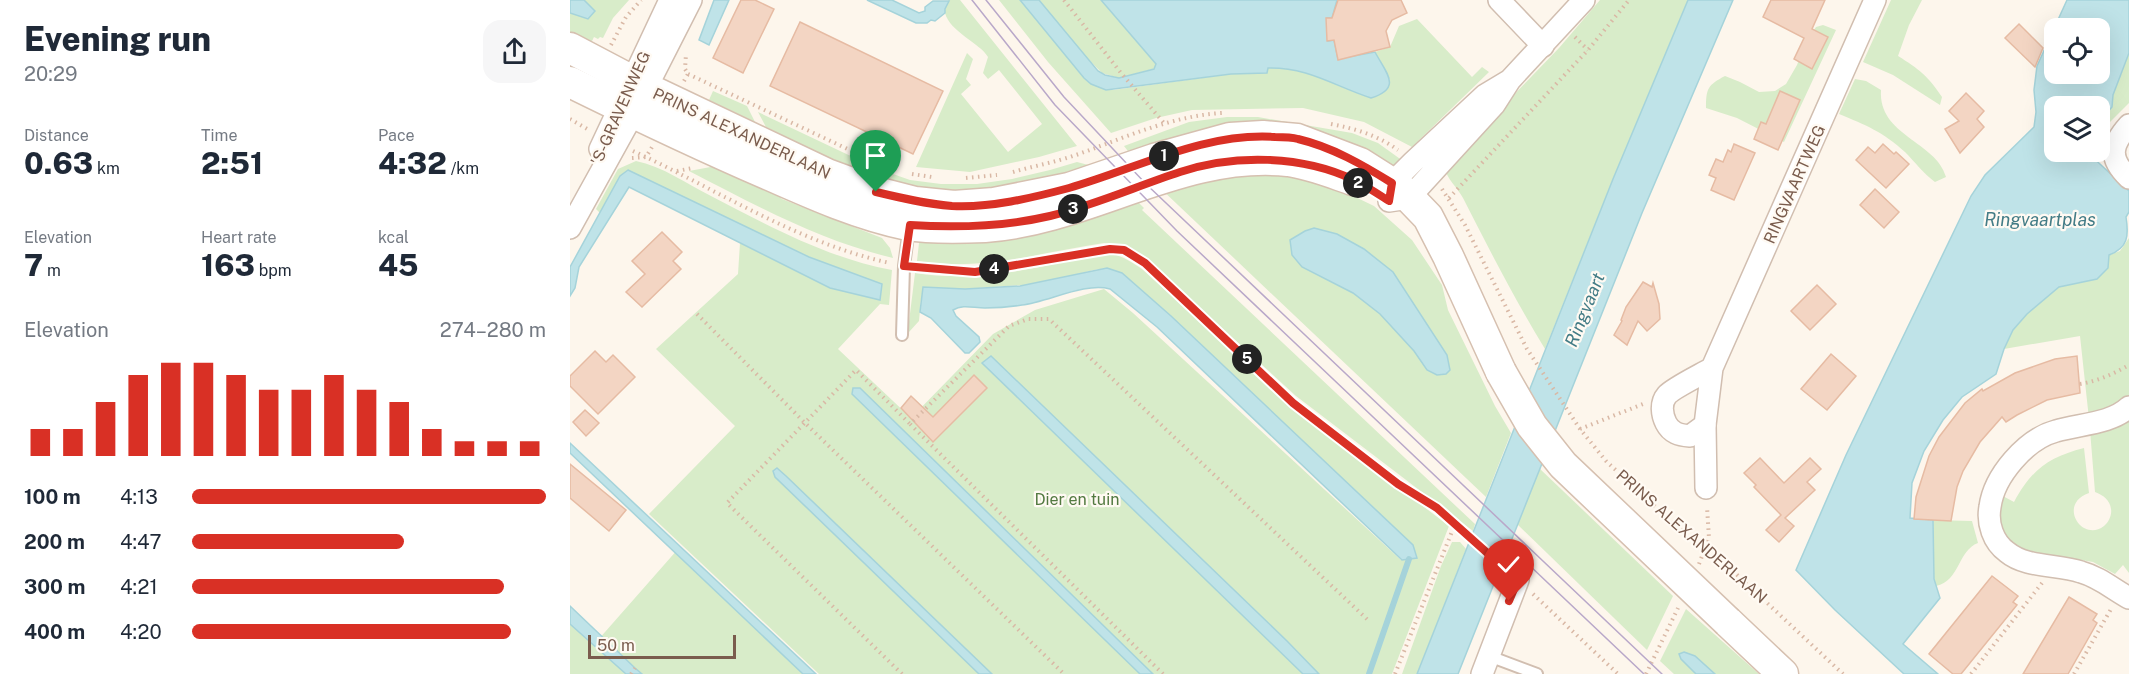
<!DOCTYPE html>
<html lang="en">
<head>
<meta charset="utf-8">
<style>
  :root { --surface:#fff; --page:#f6f6f7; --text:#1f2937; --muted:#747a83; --accent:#d93025 }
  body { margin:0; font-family:"Public Sans",sans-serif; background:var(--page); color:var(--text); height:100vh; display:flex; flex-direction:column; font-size:22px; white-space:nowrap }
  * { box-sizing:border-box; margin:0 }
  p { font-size:20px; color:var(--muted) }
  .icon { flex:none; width:33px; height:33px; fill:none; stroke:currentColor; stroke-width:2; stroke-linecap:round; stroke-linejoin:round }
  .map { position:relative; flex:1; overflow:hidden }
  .details { display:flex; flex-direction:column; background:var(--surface); width:570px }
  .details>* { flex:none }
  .tools { position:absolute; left:1474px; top:18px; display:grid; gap:12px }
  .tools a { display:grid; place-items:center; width:66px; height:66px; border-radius:12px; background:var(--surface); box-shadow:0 6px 24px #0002; font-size:30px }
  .scale { position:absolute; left:18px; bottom:15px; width:148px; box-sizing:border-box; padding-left:6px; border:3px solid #7a5c4d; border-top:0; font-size:16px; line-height:21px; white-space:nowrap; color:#7a5c4d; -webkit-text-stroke:4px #fffaf3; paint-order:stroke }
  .pin { position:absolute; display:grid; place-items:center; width:51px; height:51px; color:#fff; margin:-62px -26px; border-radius:50% 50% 50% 0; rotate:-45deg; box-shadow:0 0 6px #0007 }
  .pin .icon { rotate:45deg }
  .km { position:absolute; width:30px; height:30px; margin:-15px; border-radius:50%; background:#222; color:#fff; font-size:16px; line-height:30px; text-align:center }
  .round { display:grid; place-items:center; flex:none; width:63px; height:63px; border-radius:18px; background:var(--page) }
  .headline { display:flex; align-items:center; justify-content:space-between; height:102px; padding:0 24px }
  h1 { font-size:33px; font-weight:800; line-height:45px }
  .metrics { display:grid; grid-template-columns:repeat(3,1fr); gap:9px; height:102px; padding:6px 24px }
  .metrics div { display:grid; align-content:center }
  .metrics b { font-size:30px; font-weight:800 }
  .metrics small { font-size:16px; font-weight:400 }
  .metrics p { font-size:16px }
  .chart { height:168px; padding:12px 24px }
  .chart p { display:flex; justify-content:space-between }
  .chart svg { width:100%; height:108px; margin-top:6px; stroke:var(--accent); stroke-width:6 }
  ul { padding:0 24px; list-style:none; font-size:20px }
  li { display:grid; grid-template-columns:96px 72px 1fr; align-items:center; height:45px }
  li i { height:15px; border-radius:8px; background:var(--accent) }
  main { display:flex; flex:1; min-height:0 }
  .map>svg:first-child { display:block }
  .green { fill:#d8ecc9; fill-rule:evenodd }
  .water { fill:#bfe3e8; stroke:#a5d3da; stroke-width:1.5; fill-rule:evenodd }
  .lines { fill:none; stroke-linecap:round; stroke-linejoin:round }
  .stream { stroke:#a5d3da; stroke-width:6 }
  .building { fill:#f3d5c3; stroke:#e6bba3; stroke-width:1.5 }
  .service-casing { stroke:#d1beb0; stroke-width:14 }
  .minor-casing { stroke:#d1beb0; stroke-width:24 }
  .secondary-casing { stroke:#d6c0b0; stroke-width:33 }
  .path { stroke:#d9b8a5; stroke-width:4; stroke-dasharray:1.5 4.5; stroke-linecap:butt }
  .service { stroke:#fff; stroke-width:10 }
  .minor { stroke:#fff; stroke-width:21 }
  .secondary { stroke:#fff; stroke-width:30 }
  .tram { stroke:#b9a8c9; stroke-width:1.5 }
  .secondary-bridge-casing { stroke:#d6c0b0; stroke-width:33; stroke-linecap:butt }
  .secondary-bridge { stroke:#fff; stroke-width:30 }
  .route-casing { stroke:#fff; stroke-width:12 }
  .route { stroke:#d93025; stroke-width:8 }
  .labels { text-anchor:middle; stroke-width:4.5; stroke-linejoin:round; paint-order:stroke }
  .street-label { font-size:16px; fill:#7a5c4d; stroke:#fffaf3 }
  .park-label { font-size:16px; fill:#537a41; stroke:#fffaf3 }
  .water-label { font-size:18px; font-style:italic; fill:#437c86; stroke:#fffaf3 }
</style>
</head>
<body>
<main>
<section class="details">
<div class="headline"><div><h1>Evening run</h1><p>20:29</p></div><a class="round"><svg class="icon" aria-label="share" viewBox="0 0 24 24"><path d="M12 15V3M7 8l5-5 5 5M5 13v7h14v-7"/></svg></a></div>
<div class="metrics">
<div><p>Distance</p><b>0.63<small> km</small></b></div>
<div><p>Time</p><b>2:51</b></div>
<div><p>Pace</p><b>4:32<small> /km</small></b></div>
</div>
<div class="metrics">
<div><p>Elevation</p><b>7<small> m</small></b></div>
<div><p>Heart rate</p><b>163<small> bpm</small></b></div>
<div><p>kcal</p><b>45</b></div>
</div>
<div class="chart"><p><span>Elevation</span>274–280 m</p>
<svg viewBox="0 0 160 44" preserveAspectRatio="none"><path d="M5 44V33M15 44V33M25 44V22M35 44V11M45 44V6M55 44V6M65 44V11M75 44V17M85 44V17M95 44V11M105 44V17M115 44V22M125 44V33M135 44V38M145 44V38M155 44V38"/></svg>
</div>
<ul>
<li><b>100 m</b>4:13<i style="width:100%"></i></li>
<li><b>200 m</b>4:47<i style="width:60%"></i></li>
<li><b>300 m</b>4:21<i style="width:88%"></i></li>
<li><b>400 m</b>4:20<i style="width:90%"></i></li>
</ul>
</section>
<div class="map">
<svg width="1559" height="674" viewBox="0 0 1559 674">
  <rect width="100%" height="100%" fill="#fdf6ec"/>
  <g class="green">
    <polygon points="14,0 59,0 43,18 33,38 30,37 28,39 24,37 21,43 0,35 0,13 18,19 25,11"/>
    <path d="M378,0H390L507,146L469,157L400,172L346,167L397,53L403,59L396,79L401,85L391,94L438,152L472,124L429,70L418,79L413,73L418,57C410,43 380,32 375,13C374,9 378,4 378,0Z"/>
    <path d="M429,0H450L514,78L521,84L543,90L661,74L697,73L698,68C739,67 764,86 801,98L820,80L805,52L820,47L829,26L847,19L902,77L912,67L919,72L842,147L794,122L733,108L622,110L586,118L541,133L478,62Z"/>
    <polygon points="469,0 531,0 586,63 586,68 549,78 532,73 512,53"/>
    <path d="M1030,0H1118L1043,179L975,349C945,300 919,249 893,198C887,187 877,179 874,167L989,48Z"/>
    <path d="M1321,0H1352L1339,25L1328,56C1349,69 1358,76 1372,97L1370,105L1323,75L1293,62Z"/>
    <path d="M1253,25L1266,30L1214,142L1167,118L1136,108C1136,88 1138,85 1155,76L1170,82L1189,92L1205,91L1216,84L1227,65L1236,41L1246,27Z"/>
    <polygon points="1559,53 1559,103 1530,132 1530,121 1542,107 1543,95"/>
    <path d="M1285,79L1296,81L1311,90C1308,136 1366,141 1376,177L1365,182C1353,173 1345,162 1335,152C1313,132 1296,125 1269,114Z"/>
    <polygon points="143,91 177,106 185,122 139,100"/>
    <polygon points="188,112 306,168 340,180 371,184 407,184 442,179 480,170 507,162 526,167 401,199 261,168 208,133 196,127"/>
    <polygon points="657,117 688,117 782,133 808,143 833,161 824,166 812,166 564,159 554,146 619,122"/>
    <path d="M66,161C92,166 117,184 141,196C199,226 257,258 322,270L319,305L310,304L268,349L341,418L423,334L465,310L534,289L563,313L831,560L847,558L842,545L601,316L552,273L537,268L524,270L467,284L395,289L351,299L349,321L339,332L338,330L345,273C410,283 472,267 535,253C550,254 560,261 572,269L722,406L879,526L822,674H249L79,514L165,426L86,349L168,274L170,243L260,288L310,300L311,284L239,257L50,176L30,213L26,209L48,169Z"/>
    <path d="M146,166L186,177L212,199L312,238L320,248L323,258C250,241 185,205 119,171Z"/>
    <path d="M693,169L746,178L804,206L842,240L872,285L878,310L925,406L941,433L916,497L589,187ZM794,249L823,272L877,355L880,370L876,374L867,375L857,370L844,351L810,314L783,293L732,266Z"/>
    <path d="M563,197L574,208L572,210L905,524L903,531L726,396L580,262L559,248L550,245L534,243C472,252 411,272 347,261L349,243L352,239Z"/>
    <polygon points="1559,238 1559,402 1519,419 1510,336 1434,349 1443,330 1457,314 1489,287 1527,279 1539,255 1550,251"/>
    <path d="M1559,415V573L1553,565L1545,574L1523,562L1449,550L1433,537L1425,512L1429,494L1444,502C1462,469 1479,457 1514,448L1519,493C1487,504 1512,543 1534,526C1539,522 1542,515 1541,509C1540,500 1533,495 1525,492L1520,430Z"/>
    <polygon points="969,468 1103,596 1077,650 947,524"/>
    <path d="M1363,520L1402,521L1408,543C1388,550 1390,581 1366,586L1364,579Z"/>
    <polygon points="882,542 890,542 896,549 847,674 832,674 871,566"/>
    <polygon points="108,549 241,674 0,674 0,616 28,640"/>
    <polygon points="1116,609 1189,674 1145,674 1125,656 1111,659 1126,674 1104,674 1090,661"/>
  </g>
  <g class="water">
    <polygon points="0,0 14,0 25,11 18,19 0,13"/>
    <polygon points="144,0 159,0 139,45 129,40"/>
    <polygon points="297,0 322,0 349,13 355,11 355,7 363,1 379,1 375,9 375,13 365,21 361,20 357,23 346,23"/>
    <path d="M450,0H469L528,71L535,75L549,78L584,69L586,64L531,0H767L762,18H757L758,41L764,40L768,59L805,52C816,73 833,88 801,98C764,86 738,67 698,68L697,73L661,74L536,90L521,84L514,78Z"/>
    <polygon points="1118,0 1163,0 1072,213 888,674 847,674 1043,179"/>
    <path d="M1497,0H1559V53L1543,95L1542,107L1530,121V106H1485V152H1517L1559,191V212L1556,217C1559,236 1558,248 1539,255L1538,268L1527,279L1489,287L1457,314L1443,330L1434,349L1426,374L1392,397L1373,420L1354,451L1342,483L1340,518L1363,520L1364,579L1370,598L1333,644L1368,674H1334L1265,610L1226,570L1276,455L1401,196L1415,175L1464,127L1466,112L1464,90L1467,66ZM1485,28H1530V74H1485Z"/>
    <polygon points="58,170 239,257 312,284 310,300 260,288 59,187 9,267 5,288 0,296 0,267 50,176"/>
    <polygon points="744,228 767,234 794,249 823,272 877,355 880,370 876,374 867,375 857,370 844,351 810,314 783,293 732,267 722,255 720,240 735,231"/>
    <path d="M537,268L552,273L601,316L843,545L847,558L832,560L587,327L540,289C515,282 478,302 452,305C440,307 427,308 415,308C403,308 393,304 383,310L386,316L409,337L410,342L399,353H395L361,318L350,312L353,287L395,289L450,286Z"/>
    <polygon points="421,356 717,641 749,674 733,674 412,363"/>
    <polygon points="283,388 290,388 583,674 570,674 282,394"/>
    <polygon points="0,443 246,674 233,674 0,453"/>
    <polygon points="207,468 216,476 422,674 409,674 205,477 203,471"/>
    <polygon points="0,606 65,668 72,674 56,674 0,624"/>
    <polygon points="1114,652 1125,656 1145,674 1126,674 1111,659 1109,654"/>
  </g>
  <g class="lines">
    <polyline class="stream" points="799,674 839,559"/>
  </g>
  <g class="building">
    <polygon points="171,0 185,0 204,9 173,73 143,58"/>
    <polygon points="768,0 831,0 837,13 822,20 816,31 820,47 768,60 764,40 757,41 756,18 762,18"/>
    <polygon points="1201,0 1255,0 1242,29 1258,37 1242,69 1224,59 1234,38 1193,17"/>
    <polygon points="230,22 373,91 343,154 200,86"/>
    <polygon points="1449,24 1473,48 1465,67 1435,38"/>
    <polygon points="1210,91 1230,100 1208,150 1184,139 1191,122 1196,124"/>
    <polygon points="1396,93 1414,111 1407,119 1414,127 1390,153 1375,129 1389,121 1379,111"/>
    <polygon points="1164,144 1185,153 1164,200 1141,190 1146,178 1139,175 1146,159 1153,162 1158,150 1161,152"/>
    <polygon points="1313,144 1324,154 1326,152 1339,164 1316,188 1286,160 1298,147 1305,153"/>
    <polygon points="1305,189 1329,212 1314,228 1290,205"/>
    <polygon points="92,232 112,252 103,261 111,269 72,307 56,292 75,274 62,261"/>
    <polygon points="1073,282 1082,287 1083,283 1089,304 1090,319 1077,331 1068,321 1057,345 1044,335 1052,321 1051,320 1056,307"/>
    <polygon points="1247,285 1266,304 1240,330 1221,311"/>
    <polygon points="25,351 36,362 43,355 65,377 28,414 0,386 0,376"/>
    <polygon points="1261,354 1286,376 1257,410 1231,389"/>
    <polygon points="1507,356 1510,393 1477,400 1447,415 1436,422 1432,417 1410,442 1393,471 1387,487 1381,521 1344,519 1346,497 1359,456 1369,437 1395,403 1412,389 1413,391 1445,373 1485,359"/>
    <polygon points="404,375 417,388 363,442 331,408 341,396 363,417"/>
    <polygon points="15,410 29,423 16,436 3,422"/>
    <polygon points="1190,458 1214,483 1240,458 1251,469 1237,482 1245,490 1215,518 1224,526 1209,542 1196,530 1211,515 1184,487 1186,485 1174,473"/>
    <polygon points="0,464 56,510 39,531 0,498"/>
    <polygon points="1422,576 1448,596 1443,602 1447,605 1391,674 1383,674 1359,654"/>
    <polygon points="1499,597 1527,614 1523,620 1527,623 1498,674 1453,674"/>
  </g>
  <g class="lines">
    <defs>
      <g id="service">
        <polyline points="332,335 334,266 339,228"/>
        <polyline points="919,656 967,674"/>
      </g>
      <g id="minor">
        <polyline points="929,0 973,46"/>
        <polyline points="940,80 915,95 843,162 822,183 819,201 839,198 924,105 940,80 1014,0"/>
        <path d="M1559,125C1541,145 1538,158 1559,178"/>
        <polyline points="30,149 100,0"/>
        <polyline points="0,228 63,114 121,0"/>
        <path d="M1142,368C1132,374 1103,388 1097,395C1090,403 1092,415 1096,423C1101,433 1109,435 1120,436L1135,425L1142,368L1305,0"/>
        <path d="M1559,407C1541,424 1509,424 1486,431C1456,439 1424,476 1420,507C1417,523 1423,542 1437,552C1456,568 1488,564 1511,572C1529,577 1543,589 1559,598"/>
        <polyline points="1135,425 1136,488"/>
        <polyline points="912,674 948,580"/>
      </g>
      <g id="secondary">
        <polyline points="0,48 76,88 257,174 306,192 345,202 384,206 424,203 499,188 584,159 660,138 693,136 727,139 790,163 831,189 858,217 878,256 931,372"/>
        <path d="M0,82C65,114 130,145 197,174C242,194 289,215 338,225C361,229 390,228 415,227C519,220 611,150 718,161C740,164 762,173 783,180"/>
        <polyline points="1158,622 1213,674"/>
      </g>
    </defs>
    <use href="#service" class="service-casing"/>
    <use href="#minor" class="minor-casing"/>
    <use href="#secondary" class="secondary-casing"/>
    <g class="path">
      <polyline points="494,0 551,73 594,123"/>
      <polyline points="1005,37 1018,50"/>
      <polyline points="41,45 56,17 71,0"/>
      <polyline points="118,74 318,168"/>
      <polyline points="114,81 118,74 115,69 116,54"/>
      <polyline points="0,119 19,130"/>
      <path d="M761,124C786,129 807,135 828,150"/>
      <path d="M63,151C148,190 228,243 320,263"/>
      <polyline points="62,158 76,157 82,147"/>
      <polyline points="107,171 123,168"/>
      <path d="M443,172C464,166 486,162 506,155C554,138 601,116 652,113"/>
      <polyline points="342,174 362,177"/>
      <polyline points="396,178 427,175"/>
      <polyline points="872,189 895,225 957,349 1010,429 1036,461 1106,526 1164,572 1273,674"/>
      <polyline points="879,198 1018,50 1059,0"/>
      <polyline points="348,267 405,272 540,249 554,250 575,263 723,403 828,485 867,508 935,569"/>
      <polyline points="127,314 235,423 494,674"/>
      <path d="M1510,384C1528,381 1543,374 1559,365"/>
      <polyline points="1010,429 1073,404"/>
      <polyline points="1129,564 1139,538 1137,507"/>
      <polyline points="963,594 1048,674"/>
      <polyline points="61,674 65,668"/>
      <polyline points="332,674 157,503 286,370 340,424"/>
      <polyline points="593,674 340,424 439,326 458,319 479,319 799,621"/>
      <polyline points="825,674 885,524"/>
      <polyline points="1076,674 1108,608"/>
      <polyline points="1401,674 1472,583"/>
      <polyline points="1504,674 1541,609"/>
    </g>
    <use href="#service" class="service"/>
    <use href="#minor" class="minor"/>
    <use href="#secondary" class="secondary"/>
    <g class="tram">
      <polyline points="402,0 485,105 607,231 1074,674"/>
      <polyline points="416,0 494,97 576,184 1092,674"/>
    </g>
    <defs>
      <polyline id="secondary-bridge" points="931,372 962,426 993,465 1158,622"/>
    </defs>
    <use href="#secondary-bridge" class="secondary-bridge-casing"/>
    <use href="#secondary-bridge" class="secondary-bridge"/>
  </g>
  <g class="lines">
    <defs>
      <path id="route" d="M306,192C331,198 356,204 382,206C420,208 462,198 499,188C566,169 634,132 705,137C713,137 721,137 728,139C762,147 793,165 822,183L819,201C808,194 796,186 784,180C732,155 664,154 610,172C567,186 525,205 480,216C433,227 388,228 340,225L334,266L405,272L540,249L554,250L575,263L723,403L828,484L867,508L942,575L948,580L939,601"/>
    </defs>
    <use href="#route" class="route-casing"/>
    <use href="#route" class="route"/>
  </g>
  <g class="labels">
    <g class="street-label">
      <text transform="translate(50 108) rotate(-66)" y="6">'S-GRAVENWEG</text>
      <text transform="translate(172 133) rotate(25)" y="6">PRINS ALEXANDERLAAN</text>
      <text transform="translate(1224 184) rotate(-66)" y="6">RINGVAARTWEG</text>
      <text transform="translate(1122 536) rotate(41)" y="6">PRINS ALEXANDERLAAN</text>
    </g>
    <g class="park-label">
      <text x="507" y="505">Dier en tuin</text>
    </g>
    <g class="water-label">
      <text x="1470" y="226">Ringvaartplas</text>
      <text transform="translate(1015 310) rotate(-68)" y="6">Ringvaart</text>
    </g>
  </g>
</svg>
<div class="tools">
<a><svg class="icon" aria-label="locate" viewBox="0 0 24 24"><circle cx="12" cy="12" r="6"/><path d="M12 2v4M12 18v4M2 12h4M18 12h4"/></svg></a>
<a><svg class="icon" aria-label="layers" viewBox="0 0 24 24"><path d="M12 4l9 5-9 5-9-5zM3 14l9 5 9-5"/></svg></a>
</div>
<div class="scale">50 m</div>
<div class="pin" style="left:306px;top:192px;background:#1e9e55"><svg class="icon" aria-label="arrive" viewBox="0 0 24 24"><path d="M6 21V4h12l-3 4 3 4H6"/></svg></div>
<div class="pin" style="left:939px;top:601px;background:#d93025"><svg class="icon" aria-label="check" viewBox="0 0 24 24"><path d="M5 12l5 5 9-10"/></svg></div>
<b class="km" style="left:594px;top:156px">1</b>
<b class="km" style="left:788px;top:183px">2</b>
<b class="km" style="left:503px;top:209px">3</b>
<b class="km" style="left:424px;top:269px">4</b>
<b class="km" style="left:677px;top:359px">5</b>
</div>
</main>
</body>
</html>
